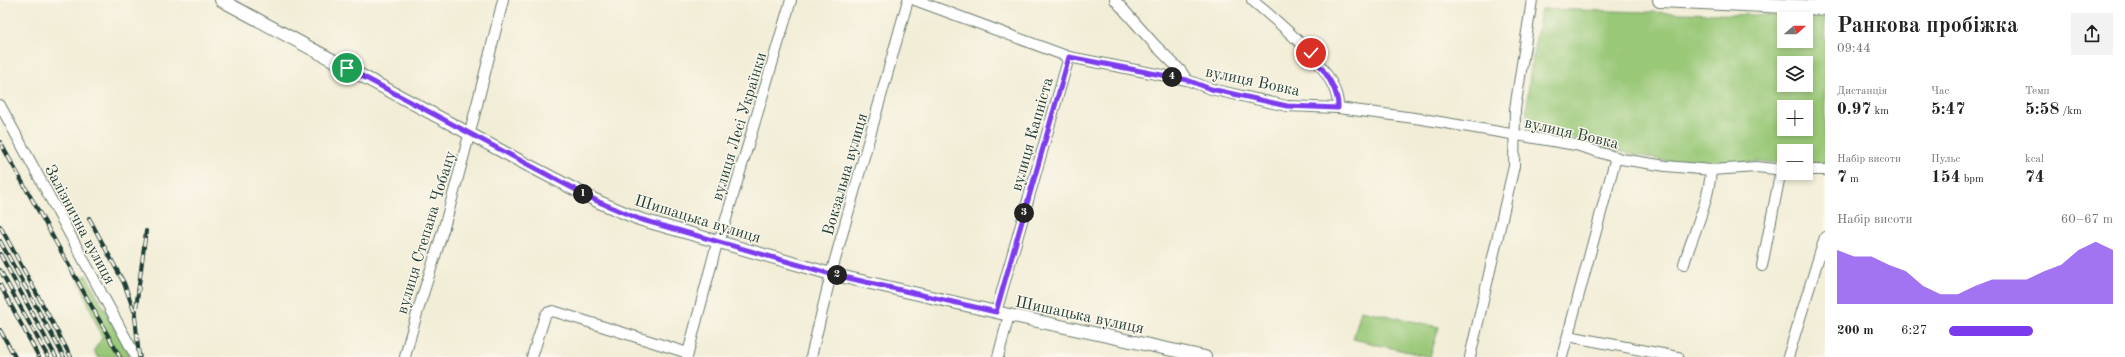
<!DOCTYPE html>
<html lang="uk">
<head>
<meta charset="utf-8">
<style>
  :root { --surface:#fff; --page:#f2f2f2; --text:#222; --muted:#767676; --accent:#7c3aed }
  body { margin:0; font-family:"Old Standard TT",serif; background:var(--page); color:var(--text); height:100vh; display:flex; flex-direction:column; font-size:15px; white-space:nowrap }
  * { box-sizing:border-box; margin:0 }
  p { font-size:13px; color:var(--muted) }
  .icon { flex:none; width:22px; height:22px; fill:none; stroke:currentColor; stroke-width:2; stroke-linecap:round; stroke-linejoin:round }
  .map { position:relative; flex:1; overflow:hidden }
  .drawer { display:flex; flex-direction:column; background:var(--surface); width:300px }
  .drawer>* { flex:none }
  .needle { width:26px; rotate:70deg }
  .controls { position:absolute; left:1777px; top:12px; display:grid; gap:8px }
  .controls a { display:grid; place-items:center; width:36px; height:36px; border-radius:0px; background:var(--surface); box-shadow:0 2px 6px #0003; font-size:20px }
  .pin { position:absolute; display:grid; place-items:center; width:34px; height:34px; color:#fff; margin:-17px; border:2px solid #fff; border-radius:50%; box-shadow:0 1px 4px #0007 }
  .km { position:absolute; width:20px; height:20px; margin:-10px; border-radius:50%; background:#222; color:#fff; font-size:11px; line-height:20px; text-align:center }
  .round { display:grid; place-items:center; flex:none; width:42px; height:42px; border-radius:0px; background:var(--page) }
  .overview { display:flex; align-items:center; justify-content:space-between; height:68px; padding:0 12px }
  h1 { font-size:22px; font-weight:700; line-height:30px }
  .stats { display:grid; grid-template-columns:repeat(3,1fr); gap:6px; height:68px; padding:4px 12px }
  .stats div { display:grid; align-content:center }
  .stats b { font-size:17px; font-weight:700 }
  .stats small { font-size:11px; font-weight:400 }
  .stats p { font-size:11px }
  .chart { height:112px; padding:8px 12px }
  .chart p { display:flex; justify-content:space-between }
  .chart svg { width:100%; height:72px; margin-top:4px; fill:var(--accent); opacity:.7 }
  ul { padding:0 12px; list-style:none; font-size:13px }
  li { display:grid; grid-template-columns:64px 48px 1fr; align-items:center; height:30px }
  li i { height:10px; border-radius:5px; background:var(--accent) }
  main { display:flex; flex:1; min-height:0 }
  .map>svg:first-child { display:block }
  .green { fill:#99c877; stroke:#5c8256; fill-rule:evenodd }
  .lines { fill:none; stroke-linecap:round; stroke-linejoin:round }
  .minor-casing { stroke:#697b6d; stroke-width:12 }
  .tertiary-casing { stroke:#697b6d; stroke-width:14 }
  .secondary-casing { stroke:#697b6d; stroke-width:16 }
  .minor { stroke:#fff; stroke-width:10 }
  .tertiary { stroke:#fff; stroke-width:12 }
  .secondary { stroke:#fff; stroke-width:14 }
  .rail-casing { stroke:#1f3d34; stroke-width:4 }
  .rail { stroke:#fbf7ec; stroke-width:2.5; stroke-dasharray:8; stroke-linecap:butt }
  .route-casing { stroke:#fff; stroke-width:8 }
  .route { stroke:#7c3aed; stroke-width:5 }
  .labels { text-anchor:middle; stroke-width:3; stroke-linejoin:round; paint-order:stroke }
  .street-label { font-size:16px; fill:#1f3d34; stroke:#fbf7ec }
</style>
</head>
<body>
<main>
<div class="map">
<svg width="1825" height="357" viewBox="0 0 1825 357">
  <rect width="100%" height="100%" fill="#fbf7ec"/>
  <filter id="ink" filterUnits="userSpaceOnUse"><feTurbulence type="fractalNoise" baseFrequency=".025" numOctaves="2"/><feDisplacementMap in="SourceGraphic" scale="8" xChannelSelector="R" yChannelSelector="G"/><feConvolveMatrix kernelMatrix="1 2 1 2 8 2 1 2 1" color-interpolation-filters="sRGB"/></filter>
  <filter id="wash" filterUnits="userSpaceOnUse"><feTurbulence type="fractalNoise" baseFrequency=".012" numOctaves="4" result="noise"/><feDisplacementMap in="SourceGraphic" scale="16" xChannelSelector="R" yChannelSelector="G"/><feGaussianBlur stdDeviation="0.9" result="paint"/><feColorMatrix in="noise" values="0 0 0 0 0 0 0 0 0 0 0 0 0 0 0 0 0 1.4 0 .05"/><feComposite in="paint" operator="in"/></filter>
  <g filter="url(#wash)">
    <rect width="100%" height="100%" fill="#f2edd6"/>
    <g class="green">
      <path d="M1541,9L1825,17V163H1806V151H1784V164L1759,161L1714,166L1666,161L1588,145L1570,137L1527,129C1525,88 1535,49 1541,9ZM1784,19H1806V41H1784ZM1784,63H1806V85H1784ZM1784,107H1806V129H1784Z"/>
      <polygon points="86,275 131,357 97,357 94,350 102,338 79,280"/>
      <polygon points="1361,310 1439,327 1430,357 1353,339"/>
    </g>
  </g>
  <g filter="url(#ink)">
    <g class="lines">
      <defs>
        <g id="minor">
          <polyline points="915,0 1069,57 1187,80 1211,89 1287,106 1338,108 1422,119 1576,145 1621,159 1666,166 1711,170 1757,167 1784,170"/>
          <polyline points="1115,0 1155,45 1181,71 1187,80"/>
          <path d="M1252,0C1278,23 1340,70 1338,108"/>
          <polyline points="0,105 136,357"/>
          <polyline points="1806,170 1825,170"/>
          <path d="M1684,264C1693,233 1709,203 1711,170"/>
          <polyline points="1762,266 1781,170"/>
          <polyline points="996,312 1069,57"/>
          <polyline points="1568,336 1678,357"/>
          <path d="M405,357C416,311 433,266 446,220C467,147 485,74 503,0"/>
          <polyline points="532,357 545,316 547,313 553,311 688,353"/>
          <polyline points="687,357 717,243 721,236 791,0"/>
          <polyline points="811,357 831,274 908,0"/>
          <polyline points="998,357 1009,315"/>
          <polyline points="1470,357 1514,166 1515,109 1532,0"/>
          <polyline points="1562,357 1616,157"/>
          <polyline points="1788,357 1825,237"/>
        </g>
        <polyline id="tertiary" points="221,0 522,162 599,202 639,219 831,274 1009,315 1205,357"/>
        <polyline id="secondary" points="1660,0 1825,8"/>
      </defs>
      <use href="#minor" class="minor-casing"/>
      <use href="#tertiary" class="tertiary-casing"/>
      <use href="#secondary" class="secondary-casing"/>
      <use href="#minor" class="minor"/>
      <use href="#tertiary" class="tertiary"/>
      <use href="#secondary" class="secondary"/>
      <defs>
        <g id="rail">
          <polyline points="0,142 120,357"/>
          <polyline points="89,218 124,283 134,311"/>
          <polyline points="0,226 71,357"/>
          <polyline points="0,241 64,357"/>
          <polyline points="0,254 56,357"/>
          <polyline points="0,270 48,357"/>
          <polyline points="0,285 39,357"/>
          <polyline points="0,330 15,357"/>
          <polyline points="139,357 135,316 146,231"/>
        </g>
      </defs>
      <use href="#rail" class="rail-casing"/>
      <use href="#rail" class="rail"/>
    </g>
  </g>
  <g class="lines" filter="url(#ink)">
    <defs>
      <path id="route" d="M347,68L561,182L599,202L639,219L831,274L996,312L1069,57L1187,80L1211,89L1287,106L1338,108C1339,88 1322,69 1311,53"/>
    </defs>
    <use href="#route" class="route-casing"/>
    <use href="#route" class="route"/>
  </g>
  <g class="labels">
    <g class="street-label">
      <text transform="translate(1253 80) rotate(12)" y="6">вулиця Вовка</text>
      <text transform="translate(738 126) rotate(-73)" y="6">вулиця Лесі Українки</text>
      <text transform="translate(1572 132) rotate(13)" y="6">вулиця Вовка</text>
      <text transform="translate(1031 134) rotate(-74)" y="6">вулиця Капніста</text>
      <text transform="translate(844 174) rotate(-74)" y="6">Вокзальна вулиця</text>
      <text transform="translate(698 218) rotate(17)" y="6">Шишацька вулиця</text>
      <text transform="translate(81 224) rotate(62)" y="6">Залізнична вулиця</text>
      <text transform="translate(425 232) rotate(-73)" y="6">вулиця Степана Чобану</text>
      <text transform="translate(1080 314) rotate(12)" y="6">Шишацька вулиця</text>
    </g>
  </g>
</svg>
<div class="controls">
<a><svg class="needle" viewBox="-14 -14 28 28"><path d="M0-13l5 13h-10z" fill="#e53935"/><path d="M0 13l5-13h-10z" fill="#767676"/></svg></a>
<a><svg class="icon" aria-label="layers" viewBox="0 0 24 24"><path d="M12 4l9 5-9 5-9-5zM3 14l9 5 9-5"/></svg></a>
<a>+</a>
<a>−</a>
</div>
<div class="pin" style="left:347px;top:68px;background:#1e9e55"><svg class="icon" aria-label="arrive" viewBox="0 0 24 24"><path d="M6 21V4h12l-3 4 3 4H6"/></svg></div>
<div class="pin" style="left:1311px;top:53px;background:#d93025"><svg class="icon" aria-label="check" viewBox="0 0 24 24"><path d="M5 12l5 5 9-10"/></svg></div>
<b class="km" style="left:583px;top:194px">1</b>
<b class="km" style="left:837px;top:275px">2</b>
<b class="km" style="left:1024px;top:213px">3</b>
<b class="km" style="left:1172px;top:77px">4</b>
</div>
<section class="drawer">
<div class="overview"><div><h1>Ранкова пробіжка</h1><p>09:44</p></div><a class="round"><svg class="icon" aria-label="share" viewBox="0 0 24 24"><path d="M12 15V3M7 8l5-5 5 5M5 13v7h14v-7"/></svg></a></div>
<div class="stats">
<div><p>Дистанція</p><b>0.97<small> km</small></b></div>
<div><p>Час</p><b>5:47</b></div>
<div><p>Темп</p><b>5:58<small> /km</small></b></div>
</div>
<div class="stats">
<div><p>Набір висоти</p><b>7<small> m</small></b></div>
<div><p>Пульс</p><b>154<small> bpm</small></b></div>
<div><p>kcal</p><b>74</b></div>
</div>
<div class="chart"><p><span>Набір висоти</span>60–67 m</p>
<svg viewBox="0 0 160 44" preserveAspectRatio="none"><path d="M0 44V11L10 15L20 15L30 20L40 24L50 33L60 38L70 38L80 33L90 29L100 29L110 29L120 24L130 20L140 11L150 6L160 11V44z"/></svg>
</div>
<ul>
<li><b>200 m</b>6:27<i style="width:51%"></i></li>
</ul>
</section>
</main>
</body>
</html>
